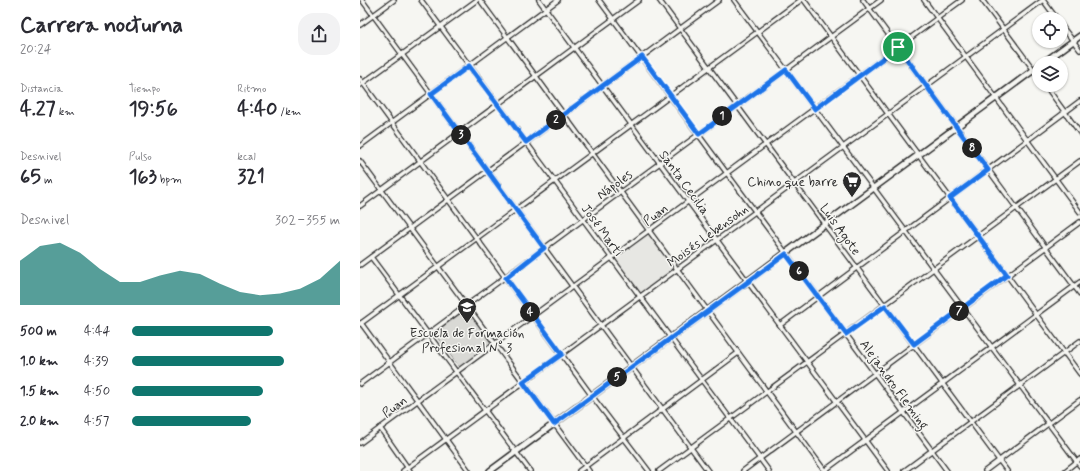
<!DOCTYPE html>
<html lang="es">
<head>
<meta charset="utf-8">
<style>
  :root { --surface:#fff; --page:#f2f2f3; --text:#2b2b33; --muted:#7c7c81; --accent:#0f766e }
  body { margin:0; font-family:Mynerve,sans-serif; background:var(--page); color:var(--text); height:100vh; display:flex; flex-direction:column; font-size:15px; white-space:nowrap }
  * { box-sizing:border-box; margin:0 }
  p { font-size:13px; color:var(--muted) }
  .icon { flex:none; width:22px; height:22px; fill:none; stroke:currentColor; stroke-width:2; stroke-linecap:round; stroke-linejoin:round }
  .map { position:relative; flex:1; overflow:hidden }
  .side { display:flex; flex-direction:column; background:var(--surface); width:360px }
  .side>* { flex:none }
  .buttons { position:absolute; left:672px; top:12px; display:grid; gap:8px }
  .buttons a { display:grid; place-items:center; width:36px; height:36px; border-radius:50%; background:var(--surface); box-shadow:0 1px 3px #0004; font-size:20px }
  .pin { position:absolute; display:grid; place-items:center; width:34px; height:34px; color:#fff; margin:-17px; border:2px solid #fff; border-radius:50%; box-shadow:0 1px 4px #0007 }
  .km { position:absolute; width:20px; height:20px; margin:-10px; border-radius:50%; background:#222; color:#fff; font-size:11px; line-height:20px; text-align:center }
  .round { display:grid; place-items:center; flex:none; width:42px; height:42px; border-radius:16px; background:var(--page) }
  .summary { display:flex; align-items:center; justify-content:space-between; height:68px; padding:0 20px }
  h1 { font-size:22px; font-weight:800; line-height:30px }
  .stats { display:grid; grid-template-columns:repeat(3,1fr); gap:6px; height:68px; padding:4px 20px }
  .stats div { display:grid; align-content:center }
  .stats b { font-size:20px; font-weight:800 }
  .stats small { font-size:11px; font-weight:400 }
  .stats p { font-size:11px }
  .chart { height:112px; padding:8px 20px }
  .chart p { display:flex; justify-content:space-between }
  .chart svg { width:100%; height:72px; margin-top:4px; fill:var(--accent); opacity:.7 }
  ul { padding:0 20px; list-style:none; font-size:13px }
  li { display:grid; grid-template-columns:64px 48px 1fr; align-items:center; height:30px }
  li i { height:10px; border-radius:5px; background:var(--accent) }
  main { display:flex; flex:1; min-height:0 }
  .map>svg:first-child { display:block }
  .built { fill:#e7e7e3 }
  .green { fill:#d9d9d5; stroke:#828280 }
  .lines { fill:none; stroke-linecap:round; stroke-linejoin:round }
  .street-casing { stroke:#2b2b2b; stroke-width:6 }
  .secondary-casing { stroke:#2b2b2b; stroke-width:8 }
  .street { stroke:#f6f6f2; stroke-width:3.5 }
  .secondary { stroke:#f6f6f2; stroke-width:5 }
  .route-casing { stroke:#fff; stroke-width:8 }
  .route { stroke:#1a73e8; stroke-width:5 }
  .labels { text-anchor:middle; stroke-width:3; stroke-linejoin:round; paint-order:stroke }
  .poi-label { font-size:13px; fill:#2b2b2b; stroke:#f6f6f2; text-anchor:end }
  .street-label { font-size:13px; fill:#2b2b2b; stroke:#f6f6f2 }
</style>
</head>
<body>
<main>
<section class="side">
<div class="summary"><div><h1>Carrera nocturna</h1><p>20:24</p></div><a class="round"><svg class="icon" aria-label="share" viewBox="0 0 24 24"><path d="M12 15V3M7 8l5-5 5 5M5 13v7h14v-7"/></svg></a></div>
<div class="stats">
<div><p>Distancia</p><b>4.27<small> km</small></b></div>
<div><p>Tiempo</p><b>19:56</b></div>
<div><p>Ritmo</p><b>4:40<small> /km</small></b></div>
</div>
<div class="stats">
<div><p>Desnivel</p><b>65<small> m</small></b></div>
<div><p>Pulso</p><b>163<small> bpm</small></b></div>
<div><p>kcal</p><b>321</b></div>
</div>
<div class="chart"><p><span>Desnivel</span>302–355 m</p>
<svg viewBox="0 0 160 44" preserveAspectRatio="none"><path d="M0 44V17L10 8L20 6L30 12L40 22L50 30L60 30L70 26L80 23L90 25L100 31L110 36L120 38L130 37L140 34L150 28L160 17V44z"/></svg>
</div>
<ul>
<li><b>500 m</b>4:44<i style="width:68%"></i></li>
<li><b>1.0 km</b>4:39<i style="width:73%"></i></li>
<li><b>1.5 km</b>4:50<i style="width:63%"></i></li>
<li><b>2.0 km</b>4:57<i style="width:57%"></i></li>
</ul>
</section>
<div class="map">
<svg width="720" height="471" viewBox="0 0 720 471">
  <rect width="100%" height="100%" fill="#f6f6f2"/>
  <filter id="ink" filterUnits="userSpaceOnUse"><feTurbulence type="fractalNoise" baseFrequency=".025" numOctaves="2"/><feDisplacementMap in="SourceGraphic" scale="8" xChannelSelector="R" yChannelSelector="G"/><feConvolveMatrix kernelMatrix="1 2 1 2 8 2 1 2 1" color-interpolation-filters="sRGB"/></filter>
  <g filter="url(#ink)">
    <polygon class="built" points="289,234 315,270 282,295 256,260"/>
    <polygon class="green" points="108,308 134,342 100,368 74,333"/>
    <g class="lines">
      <defs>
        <g id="street">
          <polyline points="2,0 348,471"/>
          <polyline points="61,0 409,471"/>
          <polyline points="120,0 465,471"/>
          <polyline points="179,0 528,471"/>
          <polyline points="239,0 587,471"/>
          <polyline points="299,0 647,471"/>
          <polyline points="374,0 720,466"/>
          <polyline points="444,0 720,374"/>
          <polyline points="503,0 720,294"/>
          <polyline points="564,0 720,212"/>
          <polyline points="622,0 679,77"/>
          <polyline points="683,0 697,19"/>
          <polyline points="0,25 34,0"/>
          <polyline points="701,25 720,50"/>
          <polyline points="0,79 232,396 289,471"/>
          <polyline points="0,85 117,0"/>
          <polyline points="685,85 720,133"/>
          <polyline points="0,146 198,0"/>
          <polyline points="0,161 229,471"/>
          <polyline points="0,206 279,0"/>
          <polyline points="11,257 170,471"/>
          <polyline points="0,265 359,0"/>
          <polyline points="1,323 109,471"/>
          <polyline points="0,324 441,0"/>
          <polyline points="420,325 720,101"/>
          <polyline points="0,384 521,0"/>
          <polyline points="20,428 50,471"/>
          <polyline points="0,443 602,0"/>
          <polyline points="43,471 683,0"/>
          <polyline points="219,471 378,353"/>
          <polyline points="299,471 720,161"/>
          <polyline points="383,471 720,222"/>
          <polyline points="464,471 720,282"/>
          <polyline points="544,471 720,341"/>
          <polyline points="625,471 720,400"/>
          <polyline points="705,471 720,459"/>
        </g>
        <g id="secondary">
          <polyline points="683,63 720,36"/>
          <polyline points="130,471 679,66"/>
        </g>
      </defs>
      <use href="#street" class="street-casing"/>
      <use href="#secondary" class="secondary-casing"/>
      <use href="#street" class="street"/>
      <use href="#secondary" class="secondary"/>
    </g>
  </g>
  <g class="lines" filter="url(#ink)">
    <defs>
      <polygon id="route" points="538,47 628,170 590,198 647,275 554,344 525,306 486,334 426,254 194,424 163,382 202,354 146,278 184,248 71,94 109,66 166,142 282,57 339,134 426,70 455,109"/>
    </defs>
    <use href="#route" class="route-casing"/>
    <use href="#route" class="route"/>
  </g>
  <defs>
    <symbol id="supermarket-pin" viewBox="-11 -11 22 30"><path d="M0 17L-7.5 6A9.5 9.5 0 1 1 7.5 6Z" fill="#2b2b2b" stroke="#f6f6f2"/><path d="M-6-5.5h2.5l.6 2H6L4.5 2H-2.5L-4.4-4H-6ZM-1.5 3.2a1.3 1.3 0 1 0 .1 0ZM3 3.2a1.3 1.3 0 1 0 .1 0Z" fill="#fff"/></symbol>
    <symbol id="school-pin" viewBox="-11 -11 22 30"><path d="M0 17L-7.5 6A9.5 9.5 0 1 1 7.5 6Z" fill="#2b2b2b" stroke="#f6f6f2"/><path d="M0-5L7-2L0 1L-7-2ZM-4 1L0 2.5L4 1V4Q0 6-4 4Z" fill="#fff"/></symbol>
  </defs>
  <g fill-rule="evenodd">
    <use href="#supermarket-pin" x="481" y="170" width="22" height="30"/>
    <use href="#school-pin" x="96" y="296" width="22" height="30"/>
  </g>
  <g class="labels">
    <g class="poi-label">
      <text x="478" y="186">Chino que barre</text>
      <text x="107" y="337" text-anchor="middle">Escuela de Formación<tspan x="107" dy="15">Profesional N° 3</tspan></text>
    </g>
    <g class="street-label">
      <text transform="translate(325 182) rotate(54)" y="5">Santa Cecilia</text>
      <text transform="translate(254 184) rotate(-36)" y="5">Nápoles</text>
      <text transform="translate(295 214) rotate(-36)" y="5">Puan</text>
      <text transform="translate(481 229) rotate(54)" y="5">Luis Agote</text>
      <text transform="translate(243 230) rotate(54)" y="5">José Martí</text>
      <text transform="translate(347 235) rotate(-36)" y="5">Moisés Lebensohn</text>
      <text transform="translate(535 384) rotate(54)" y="5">Alejandro Fleming</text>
      <text transform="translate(34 406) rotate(-36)" y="5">Puan</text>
    </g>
  </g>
</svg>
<div class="buttons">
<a><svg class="icon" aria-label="locate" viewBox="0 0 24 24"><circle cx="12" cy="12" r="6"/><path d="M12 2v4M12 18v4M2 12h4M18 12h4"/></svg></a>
<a><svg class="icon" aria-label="layers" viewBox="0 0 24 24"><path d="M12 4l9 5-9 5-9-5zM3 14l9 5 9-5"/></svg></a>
</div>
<div class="pin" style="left:538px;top:47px;background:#1e9e55"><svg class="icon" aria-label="arrive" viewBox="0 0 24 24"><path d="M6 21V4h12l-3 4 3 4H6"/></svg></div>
<b class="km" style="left:362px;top:116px">1</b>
<b class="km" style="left:196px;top:120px">2</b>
<b class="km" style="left:101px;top:135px">3</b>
<b class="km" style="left:170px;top:312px">4</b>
<b class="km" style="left:257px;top:377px">5</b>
<b class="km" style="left:439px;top:271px">6</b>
<b class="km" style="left:599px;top:311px">7</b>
<b class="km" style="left:612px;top:148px">8</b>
</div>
</main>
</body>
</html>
